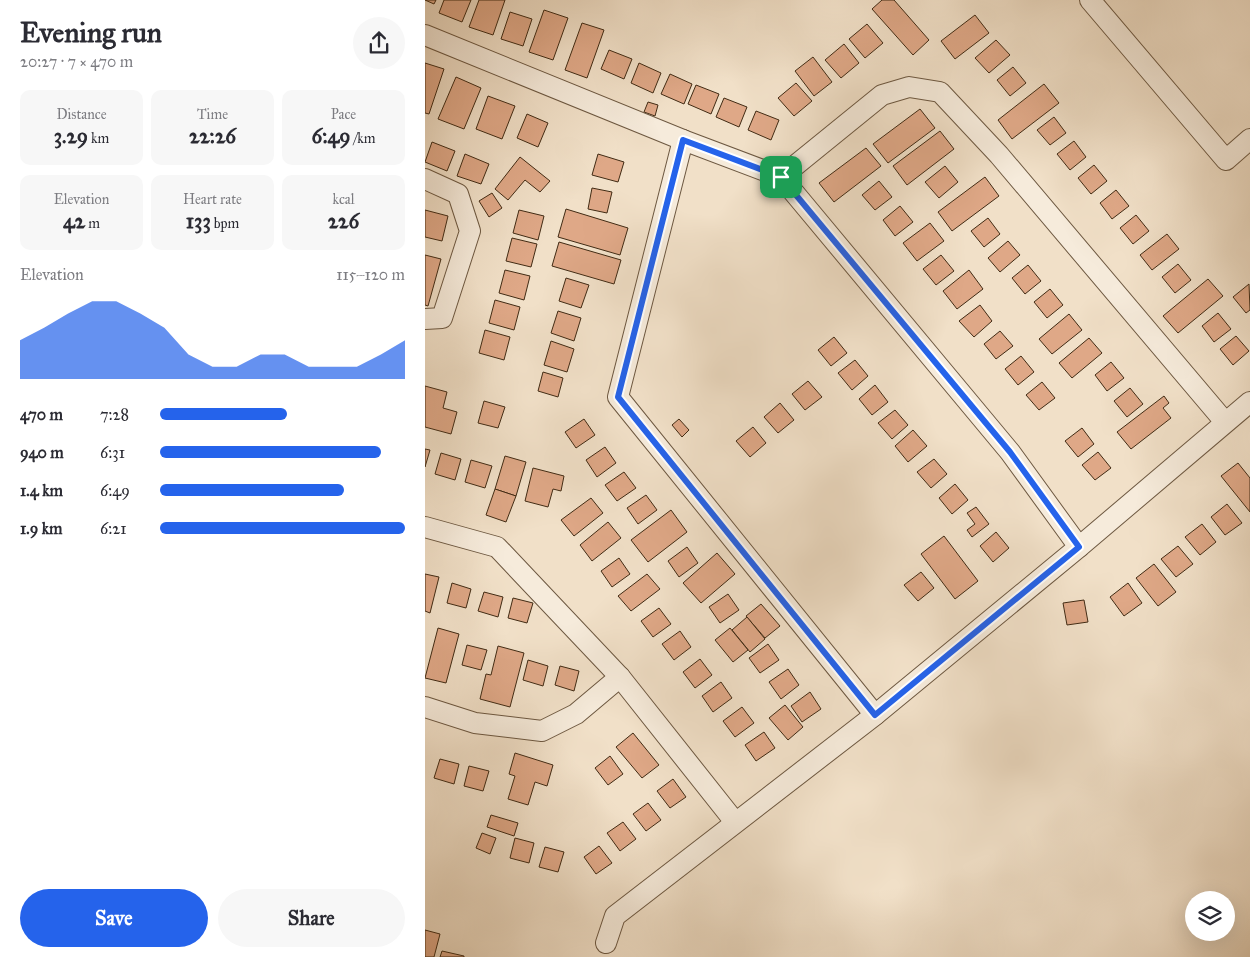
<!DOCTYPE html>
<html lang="en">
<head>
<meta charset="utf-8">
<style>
  :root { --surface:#fff; --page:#f7f7f7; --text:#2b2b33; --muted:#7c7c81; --accent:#2563eb }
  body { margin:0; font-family:"IM FELL Great Primer",serif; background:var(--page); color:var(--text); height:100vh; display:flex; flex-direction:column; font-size:19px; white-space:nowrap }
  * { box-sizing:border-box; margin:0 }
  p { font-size:16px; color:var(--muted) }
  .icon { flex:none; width:28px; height:28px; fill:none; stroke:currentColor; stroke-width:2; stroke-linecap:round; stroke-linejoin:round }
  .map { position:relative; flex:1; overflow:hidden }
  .sheet { display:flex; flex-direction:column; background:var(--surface); width:425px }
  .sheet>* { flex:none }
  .controls { position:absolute; left:760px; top:891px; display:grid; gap:10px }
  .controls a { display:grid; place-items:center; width:50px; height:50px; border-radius:50%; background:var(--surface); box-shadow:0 5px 20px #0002; font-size:25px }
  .pin { position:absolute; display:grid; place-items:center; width:42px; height:42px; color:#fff; margin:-21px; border-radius:10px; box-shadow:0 2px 8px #0006 }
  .round { display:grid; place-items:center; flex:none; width:52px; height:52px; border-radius:26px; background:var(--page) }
  .headline { display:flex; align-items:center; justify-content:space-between; height:85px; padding:0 20px }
  h1 { font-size:28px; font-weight:700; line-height:38px }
  .stats { display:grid; grid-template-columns:repeat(3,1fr); gap:8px; height:85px; padding:5px 20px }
  .stats div { display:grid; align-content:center; border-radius:10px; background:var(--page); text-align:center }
  .stats b { font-size:21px; font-weight:700 }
  .stats small { font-size:14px; font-weight:400 }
  .stats p { font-size:14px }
  .chart { height:140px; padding:10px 20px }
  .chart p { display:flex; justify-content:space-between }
  .chart svg { width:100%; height:90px; margin-top:5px; fill:var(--accent); opacity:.7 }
  .primary-button { display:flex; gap:10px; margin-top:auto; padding:10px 20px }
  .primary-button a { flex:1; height:58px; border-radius:30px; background:var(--accent); color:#fff; font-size:20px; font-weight:700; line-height:58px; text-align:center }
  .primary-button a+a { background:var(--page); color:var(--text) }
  ul { padding:0 20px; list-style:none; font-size:16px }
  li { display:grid; grid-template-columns:80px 60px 1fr; align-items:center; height:38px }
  li i { height:12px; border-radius:6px; background:var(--accent) }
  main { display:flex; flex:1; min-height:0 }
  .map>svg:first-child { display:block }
  .building { fill:#dfa887; stroke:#412b14 }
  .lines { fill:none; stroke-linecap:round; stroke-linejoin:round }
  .street-casing { stroke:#6d5841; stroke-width:22 }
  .street { stroke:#f6ebdb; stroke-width:20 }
  .route-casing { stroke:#fff; stroke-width:10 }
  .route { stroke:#2563eb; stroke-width:6 }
</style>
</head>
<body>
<main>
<section class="sheet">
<div class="headline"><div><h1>Evening run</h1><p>20:27 · 7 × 470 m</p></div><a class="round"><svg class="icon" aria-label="share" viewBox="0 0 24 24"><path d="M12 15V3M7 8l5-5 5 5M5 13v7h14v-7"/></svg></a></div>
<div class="stats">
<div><p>Distance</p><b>3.29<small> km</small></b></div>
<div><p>Time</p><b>22:26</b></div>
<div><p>Pace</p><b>6:49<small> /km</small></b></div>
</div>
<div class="stats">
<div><p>Elevation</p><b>42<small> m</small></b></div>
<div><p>Heart rate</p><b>133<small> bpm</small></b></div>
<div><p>kcal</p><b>226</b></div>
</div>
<div class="chart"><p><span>Elevation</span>115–120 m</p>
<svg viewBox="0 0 160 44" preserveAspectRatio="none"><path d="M0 44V25L10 19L20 12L30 6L40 6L50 12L60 19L70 32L80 38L90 38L100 32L110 32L120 38L130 38L140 38L150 32L160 25V44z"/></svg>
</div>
<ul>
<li><b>470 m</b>7:28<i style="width:52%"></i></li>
<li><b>940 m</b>6:31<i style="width:90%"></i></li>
<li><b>1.4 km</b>6:49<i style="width:75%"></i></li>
<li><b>1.9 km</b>6:21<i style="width:100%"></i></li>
</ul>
<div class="primary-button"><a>Save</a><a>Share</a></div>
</section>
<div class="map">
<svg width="825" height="957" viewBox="0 0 825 957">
  <rect width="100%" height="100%" fill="#f1e0c8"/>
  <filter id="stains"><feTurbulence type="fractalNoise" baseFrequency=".004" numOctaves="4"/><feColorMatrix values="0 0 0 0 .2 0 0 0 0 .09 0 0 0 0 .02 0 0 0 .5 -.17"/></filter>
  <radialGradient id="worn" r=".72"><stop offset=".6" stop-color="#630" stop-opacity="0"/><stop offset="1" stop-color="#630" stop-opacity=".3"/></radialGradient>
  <g class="building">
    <polygon points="0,0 11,0 9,4"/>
    <polygon points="19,0 46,0 37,22 14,13"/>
    <polygon points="54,0 80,0 68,35 44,27"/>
    <polygon points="457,0 469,0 504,40 488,55 447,9"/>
    <polygon points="119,10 143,18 128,60 104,52"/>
    <polygon points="85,12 107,19 98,46 76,39"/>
    <polygon points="550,15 564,33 530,59 516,41"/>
    <polygon points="157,23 179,30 162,78 140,70"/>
    <polygon points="442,24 458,43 440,58 424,39"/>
    <polygon points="571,40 585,55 564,73 550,58"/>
    <polygon points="419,44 434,63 416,78 400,60"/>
    <polygon points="184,50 207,59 199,79 176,69"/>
    <polygon points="388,57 407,82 389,96 370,71"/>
    <polygon points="0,63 19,69 4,114 0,113"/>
    <polygon points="214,63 236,73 228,93 206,83"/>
    <polygon points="588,67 601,83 585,96 572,80"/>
    <polygon points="245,74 267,84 259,104 236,94"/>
    <polygon points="31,77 56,88 39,129 13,119"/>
    <polygon points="371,83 387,101 369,116 353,98"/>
    <polygon points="619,84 634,103 587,139 573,120"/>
    <polygon points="271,85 294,94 286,114 263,104"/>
    <polygon points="63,96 90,106 77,139 51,129"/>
    <polygon points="299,98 322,107 314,127 291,117"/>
    <polygon points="223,102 233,105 230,116 219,112"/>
    <polygon points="495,109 510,128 463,163 448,144"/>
    <polygon points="331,111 354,120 346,140 323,130"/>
    <polygon points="102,114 123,123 113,147 92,138"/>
    <polygon points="629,117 641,133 625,145 612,130"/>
    <polygon points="515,131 529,149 482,185 468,166"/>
    <polygon points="649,141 661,157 645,170 632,154"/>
    <polygon points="7,142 30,151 22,171 0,162"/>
    <polygon points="441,148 456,166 409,202 394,183"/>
    <polygon points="40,154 64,164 56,184 32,176"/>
    <polygon points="173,154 199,162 193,182 167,175"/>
    <polygon points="95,157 125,181 115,192 100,180 83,200 70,189"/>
    <polygon points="669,165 682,181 666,194 653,178"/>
    <polygon points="520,166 533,182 514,198 500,182"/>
    <polygon points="560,177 574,196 527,231 513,212"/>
    <polygon points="454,181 467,197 450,210 437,195"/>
    <polygon points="167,188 187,192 182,213 163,209"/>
    <polygon points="691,190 704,206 687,219 675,203"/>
    <polygon points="67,193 77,208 64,217 54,201"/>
    <polygon points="475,206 488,222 470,236 458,220"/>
    <polygon points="141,209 203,228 195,255 133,237"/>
    <polygon points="0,210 23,216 17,241 0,237"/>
    <polygon points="94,210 119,216 113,240 88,233"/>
    <polygon points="711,215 724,231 708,244 695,228"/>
    <polygon points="563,218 575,234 559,247 546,231"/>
    <polygon points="505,223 519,241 492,261 478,243"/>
    <polygon points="742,234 754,249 727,270 715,255"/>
    <polygon points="87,238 112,244 106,267 81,261"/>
    <polygon points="583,241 595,255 575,272 563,258"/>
    <polygon points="134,242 196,260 189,284 127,266"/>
    <polygon points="0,255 16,259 3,306 0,305"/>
    <polygon points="516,255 529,271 511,285 498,269"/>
    <polygon points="753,264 766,280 750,293 737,277"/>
    <polygon points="603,265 616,281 600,294 587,278"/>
    <polygon points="80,270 105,276 99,300 74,293"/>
    <polygon points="544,270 558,289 532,309 518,291"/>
    <polygon points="141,278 164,285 156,308 134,301"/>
    <polygon points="783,279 798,296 753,333 738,316"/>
    <polygon points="824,284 825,310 821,313 808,297"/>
    <polygon points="625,289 638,305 622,318 609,302"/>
    <polygon points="70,300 95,307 89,330 64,323"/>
    <polygon points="555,305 567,321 549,337 534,321"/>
    <polygon points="133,311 156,318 149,341 126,333"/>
    <polygon points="793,313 806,329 789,342 777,326"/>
    <polygon points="644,314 657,330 627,354 614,339"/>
    <polygon points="60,330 85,337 79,360 54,353"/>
    <polygon points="575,331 588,346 571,359 559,344"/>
    <polygon points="811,336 824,351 808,365 795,349"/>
    <polygon points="409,337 422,353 406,366 393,350"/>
    <polygon points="664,338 677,353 647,378 634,363"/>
    <polygon points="126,341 149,349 142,372 119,365"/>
    <polygon points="596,356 609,372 593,385 580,369"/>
    <polygon points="430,360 443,376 427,390 413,373"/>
    <polygon points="686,362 699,378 682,391 670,375"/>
    <polygon points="118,372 138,378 133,397 113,391"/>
    <polygon points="383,381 397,397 380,410 367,394"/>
    <polygon points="617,382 630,398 614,410 601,395"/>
    <polygon points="450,385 463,402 447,415 434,399"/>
    <polygon points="0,386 22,392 18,408 32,412 26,434 0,427"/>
    <polygon points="705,388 718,404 702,417 689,401"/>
    <polygon points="739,396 744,403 738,408 746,418 706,449 692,432"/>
    <polygon points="59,401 80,407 73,428 53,423"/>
    <polygon points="355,403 369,420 353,433 339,417"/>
    <polygon points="470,410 483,425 467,439 453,423"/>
    <polygon points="159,419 170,435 151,448 140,432"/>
    <polygon points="254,419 264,430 257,437 247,425"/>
    <polygon points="328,427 341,443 325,457 311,441"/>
    <polygon points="657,428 669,444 653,457 640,441"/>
    <polygon points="488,430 502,446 483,462 470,446"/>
    <polygon points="180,447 191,463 172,477 161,460"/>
    <polygon points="0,449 5,450 0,467"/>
    <polygon points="673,452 686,468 670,480 657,465"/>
    <polygon points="16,453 36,459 30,480 10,474"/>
    <polygon points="80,456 101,462 91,496 70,489"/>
    <polygon points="509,459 522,474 506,488 492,472"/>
    <polygon points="46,460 67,466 60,488 40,482"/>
    <polygon points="813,463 825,478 825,512 796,476"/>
    <polygon points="108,468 139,476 136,491 128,489 123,507 100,501"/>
    <polygon points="199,472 211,488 192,501 180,485"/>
    <polygon points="530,484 543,500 527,514 514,498"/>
    <polygon points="70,489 91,496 81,522 61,515"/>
    <polygon points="221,495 232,510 213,524 202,508"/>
    <polygon points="166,498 178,513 149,536 136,520"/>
    <polygon points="802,504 817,523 800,535 786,517"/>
    <polygon points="551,507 564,524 547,537 542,530 550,524 542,513"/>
    <polygon points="246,510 262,532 223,562 206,540"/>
    <polygon points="183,522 196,538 167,561 155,545"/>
    <polygon points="777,524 791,542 775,555 760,537"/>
    <polygon points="571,532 584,548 568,562 555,546"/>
    <polygon points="519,536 553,581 530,599 496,554"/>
    <polygon points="753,546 768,564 751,577 736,559"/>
    <polygon points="262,547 273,563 254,577 243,561"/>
    <polygon points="292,553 310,574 276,603 258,583"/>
    <polygon points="194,558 205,574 187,587 176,571"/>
    <polygon points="729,564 751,592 733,606 711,578"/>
    <polygon points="496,572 509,588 493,601 479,585"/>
    <polygon points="0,574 14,577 5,613 0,611"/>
    <polygon points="222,574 235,589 206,611 193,596"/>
    <polygon points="27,583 46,589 41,608 22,603"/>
    <polygon points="703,583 717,603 699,616 685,597"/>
    <polygon points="59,592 78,597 73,617 53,611"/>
    <polygon points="303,594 314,610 295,623 284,607"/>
    <polygon points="88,598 108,603 102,623 83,618"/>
    <polygon points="659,600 663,622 642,625 638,603"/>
    <polygon points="336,604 355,626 340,638 321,616"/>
    <polygon points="234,608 246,624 228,637 216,621"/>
    <polygon points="322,617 340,639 325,652 307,630"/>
    <polygon points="13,628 34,634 21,683 0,678"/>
    <polygon points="305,628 323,650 308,662 290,640"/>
    <polygon points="255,631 266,647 249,660 237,644"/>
    <polygon points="343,644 354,660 335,673 324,658"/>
    <polygon points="42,645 62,650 56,670 37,665"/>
    <polygon points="73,646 99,653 85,707 55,699 61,674 66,675"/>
    <polygon points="275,659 287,675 270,688 258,672"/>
    <polygon points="103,660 123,666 118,686 98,680"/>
    <polygon points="135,666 154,671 149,691 130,685"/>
    <polygon points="363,669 374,685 356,699 344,682"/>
    <polygon points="296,682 307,698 288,712 277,696"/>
    <polygon points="385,692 396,709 377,722 366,706"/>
    <polygon points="360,705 378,727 363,740 344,718"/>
    <polygon points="317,707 329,723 310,737 298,721"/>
    <polygon points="339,732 350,748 331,761 320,745"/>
    <polygon points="208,733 234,765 217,778 191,747"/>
    <polygon points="90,753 128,765 122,786 110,782 103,805 83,799 90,776 84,774"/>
    <polygon points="185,756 198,774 183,785 170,768"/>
    <polygon points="15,759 34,764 29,784 9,778"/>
    <polygon points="44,766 64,771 58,791 39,786"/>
    <polygon points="248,779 261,797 245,808 232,791"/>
    <polygon points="223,803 236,820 221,831 208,814"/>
    <polygon points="66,815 93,823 89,836 62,827"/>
    <polygon points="198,822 211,839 195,851 182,833"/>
    <polygon points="57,833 71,838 65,854 51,848"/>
    <polygon points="90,838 109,843 104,863 85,858"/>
    <polygon points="174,846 187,863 171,874 159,857"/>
    <polygon points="120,847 139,852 133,872 114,867"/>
    <polygon points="0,930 15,934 9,957 0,957"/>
    <polygon points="17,951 39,956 39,957 15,957"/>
  </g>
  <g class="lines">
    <defs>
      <g id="street">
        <polyline points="665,0 801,160 825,139"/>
        <polyline points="0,35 258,140 356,177 585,452 654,547"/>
        <polyline points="258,140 193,397 450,715"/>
        <polyline points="356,177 457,95 484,87 515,92 574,155 800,422"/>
        <polyline points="0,179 33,194 45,231 17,318 0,319"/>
        <polyline points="0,527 72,547 195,677 310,822"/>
        <polyline points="0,707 50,723 117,731 151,714 195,677"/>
        <polyline points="181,943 190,916 450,715 654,547 825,402"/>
      </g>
    </defs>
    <use href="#street" class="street-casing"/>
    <use href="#street" class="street"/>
  </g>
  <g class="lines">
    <defs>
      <polygon id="route" points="258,140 356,177 585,452 654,547 450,715 193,397"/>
    </defs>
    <use href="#route" class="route-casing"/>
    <use href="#route" class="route"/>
  </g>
  <rect width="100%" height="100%" filter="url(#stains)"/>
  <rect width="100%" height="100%" fill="url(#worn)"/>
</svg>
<div class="controls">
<a><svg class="icon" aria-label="layers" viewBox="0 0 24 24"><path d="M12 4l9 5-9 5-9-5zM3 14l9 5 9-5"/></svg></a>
</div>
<div class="pin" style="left:356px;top:177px;background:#1e9e55"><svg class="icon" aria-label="arrive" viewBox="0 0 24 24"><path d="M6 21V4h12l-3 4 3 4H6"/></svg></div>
</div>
</main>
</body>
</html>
